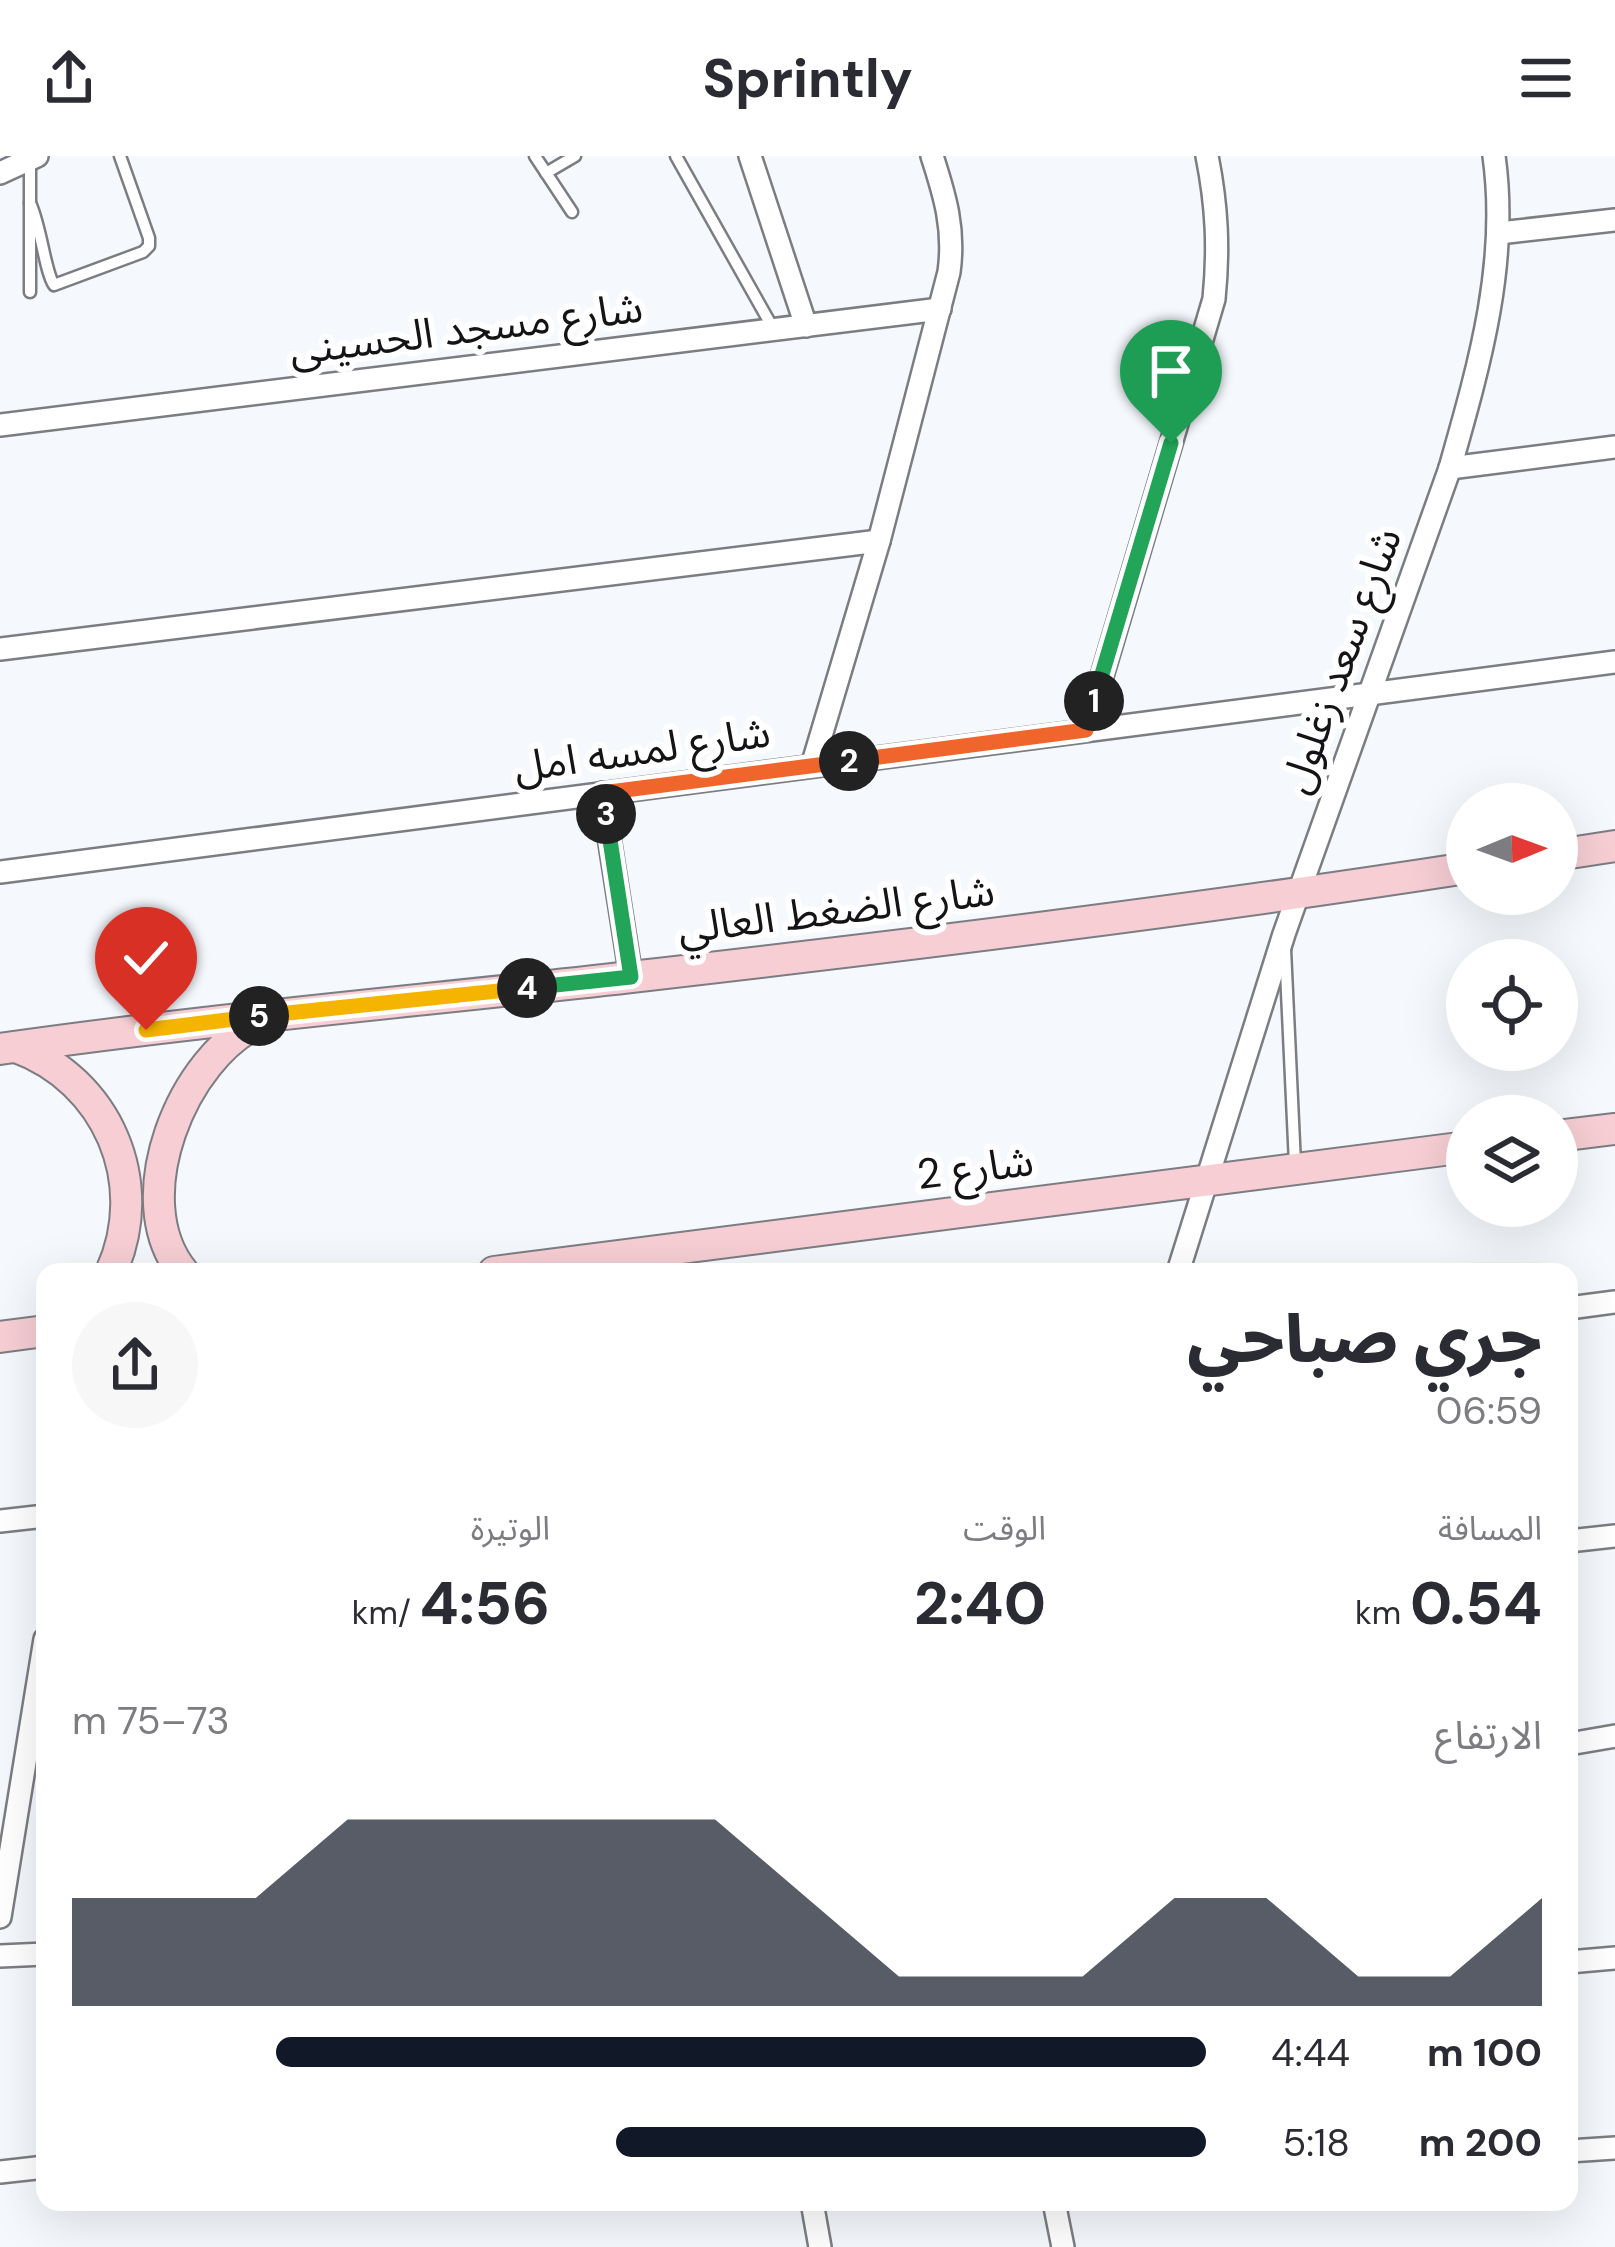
<!DOCTYPE html>
<html lang="ar">
<head>
<meta charset="utf-8">
<style>
  :root { --surface:#fff; --page:#f7f7f7; --text:#2b2b33; --muted:#7c7c81; --accent:#111827 }
  body { margin:0; font-family:"DM Sans","Noto Sans Arabic",sans-serif; background:var(--page); color:var(--text); direction:rtl; height:100vh; display:flex; flex-direction:column; font-size:45px; white-space:nowrap }
  * { box-sizing:border-box; margin:0 }
  p { font-size:39px; color:var(--muted) }
  .icon { flex:none; width:66px; height:66px; fill:none; stroke:currentColor; stroke-width:2; stroke-linecap:round; stroke-linejoin:round }
  .map { position:relative; flex:1; overflow:hidden; direction:ltr }
  .sheet { position:absolute; left:36px; top:1107px; width:1542px; height:948px; display:flex; flex-direction:column; background:var(--surface); border-radius:24px; box-shadow:0 12px 48px #0002; direction:rtl }
  .sheet>* { flex:none }
  .needle { width:78px; rotate:89deg }
  .fabs { position:absolute; left:1446px; top:627px; display:grid; gap:24px }
  .fabs a { display:grid; place-items:center; width:132px; height:132px; border-radius:50%; background:var(--surface); box-shadow:0 12px 48px #0002; font-size:60px }
  .pin { position:absolute; display:grid; place-items:center; width:102px; height:102px; color:#fff; margin:-123px -51px; border-radius:50% 50% 50% 0; rotate:-45deg; box-shadow:0 0 12px #0007 }
  .pin .icon { rotate:45deg }
  .km { position:absolute; width:60px; height:60px; margin:-30px; border-radius:50%; background:#222; color:#fff; font-size:33px; line-height:60px; text-align:center }
  .round { display:grid; place-items:center; flex:none; width:126px; height:126px; border-radius:63px; background:var(--page) }
  .head { display:flex; align-items:center; justify-content:space-between; height:204px; padding:0 36px }
  h1 { font-size:66px; font-weight:800; line-height:90px }
  .stats { display:grid; grid-template-columns:repeat(3,1fr); gap:18px; height:204px; padding:12px 36px }
  .stats div { display:grid; align-content:center }
  .stats b { font-size:60px; font-weight:800 }
  .stats small { font-size:33px; font-weight:400 }
  .stats p { font-size:33px }
  .chart { height:336px; padding:24px 36px }
  .chart p { display:flex; justify-content:space-between }
  .chart svg { width:100%; height:216px; margin-top:12px; fill:var(--accent); opacity:.7 }
  ul { padding:0 36px; list-style:none; font-size:39px }
  li { display:grid; grid-template-columns:192px 144px 1fr; align-items:center; height:90px }
  li i { height:30px; border-radius:15px; background:var(--accent) }
  header { display:flex; justify-content:space-between; align-items:center; height:156px; padding:0 36px; background:var(--surface); font-size:54px; font-weight:800 }
  .map>svg:first-child { display:block }
  .lines { fill:none; stroke-linecap:round; stroke-linejoin:round }
  .lane-casing { stroke:#7b7d82; stroke-width:15 }
  .street-casing { stroke:#7b7d82; stroke-width:26 }
  .secondary-casing { stroke:#7b7d82; stroke-width:34 }
  .lane { stroke:#fff; stroke-width:10 }
  .street { stroke:#fff; stroke-width:21 }
  .secondary { stroke:#f6ced4; stroke-width:30 }
  .split-1-casing { stroke:#fff; stroke-width:24 }
  .split-2-casing { stroke:#fff; stroke-width:24 }
  .split-3-casing { stroke:#fff; stroke-width:24 }
  .split-4-casing { stroke:#fff; stroke-width:24 }
  .split-5-casing { stroke:#fff; stroke-width:24 }
  .split-6-casing { stroke:#fff; stroke-width:24 }
  .split-1 { stroke:#22a559; stroke-width:15 }
  .split-2 { stroke:#f0652b; stroke-width:15 }
  .split-3 { stroke:#f0652b; stroke-width:15 }
  .split-4 { stroke:#22a559; stroke-width:15 }
  .split-5 { stroke:#f5b400; stroke-width:15 }
  .split-6 { stroke:#f5b400; stroke-width:15 }
  .labels { text-anchor:middle; stroke-width:12; stroke-linejoin:round; paint-order:stroke }
  .street-label { font-size:42px; fill:#141416; stroke:#fff }
</style>
</head>
<body>
<header><svg class="icon" aria-label="menu" viewBox="0 0 24 24"><path d="M4 6h16M4 12h16M4 18h16"/></svg>Sprintly<svg class="icon" aria-label="share" viewBox="0 0 24 24"><path d="M12 15V3M7 8l5-5 5 5M5 13v7h14v-7"/></svg></header>
<div class="map">
<svg width="1615" height="2091" viewBox="0 0 1615 2091">
  <rect width="100%" height="100%" fill="#f5f8fd"/>
  <g class="lines">
    <defs>
      <g id="lane">
        <polyline points="535,0 572,56"/>
        <polyline points="676,0 774,174"/>
        <polyline points="30,3 30,136"/>
        <polyline points="546,17 575,0"/>
        <path d="M30,47C41,70 45,116 54,129L143,96L149,90V82L120,0"/>
        <polyline points="1285,793 1295,1008"/>
      </g>
      <g id="street">
        <polyline points="750,0 806,170"/>
        <polyline points="0,17 37,0"/>
        <polyline points="1499,77 1615,64"/>
        <polyline points="0,269 940,153"/>
        <polyline points="1450,312 1615,291"/>
        <polyline points="0,493 879,385"/>
        <path d="M1086,574L1214,143C1219,93 1217,50 1207,0"/>
        <path d="M812,610L879,385L949,116C955,73 945,40 932,0"/>
        <polyline points="602,637 631,821"/>
        <polyline points="0,716 1615,506"/>
        <path d="M1178,1116L1284,778L1450,312C1479,210 1509,107 1494,0"/>
        <polyline points="1569,1152 1615,1146"/>
        <polyline points="0,1365 45,1360"/>
        <polyline points="1569,1385 1615,1380"/>
        <polyline points="1569,1588 1615,1580"/>
        <polyline points="0,1761 45,1483"/>
        <polyline points="0,1800 45,1798"/>
        <polyline points="1569,1806 1615,1802"/>
        <polyline points="1569,1995 1615,1992"/>
        <polyline points="0,2016 45,2011"/>
        <polyline points="812,2046 820,2091"/>
        <polyline points="1054,2046 1063,2091"/>
      </g>
      <g id="secondary">
        <polyline points="1557,699 1615,690"/>
        <path d="M16,891C107,924 152,1026 111,1116"/>
        <path d="M0,893C210,863 420,845 631,821C910,789 1189,755 1467,712"/>
        <polyline points="1557,980 1615,973"/>
        <path d="M183,1116C124,1044 182,900 261,865"/>
        <polyline points="494,1116 1467,991"/>
        <polyline points="0,1181 45,1175"/>
      </g>
    </defs>
    <use href="#lane" class="lane-casing"/>
    <use href="#street" class="street-casing"/>
    <use href="#secondary" class="secondary-casing"/>
    <use href="#lane" class="lane"/>
    <use href="#street" class="street"/>
    <use href="#secondary" class="secondary"/>
  </g>
  <g class="lines">
    <defs>
      <polyline id="split-1" points="1094,545 1171,287"/>
      <polyline id="split-2" points="849,605 1086,574 1094,545"/>
      <polyline id="split-3" points="606,658 602,637 849,605"/>
      <polyline id="split-4" points="527,832 631,821 606,658"/>
      <polyline id="split-5" points="259,860 527,832"/>
      <polyline id="split-6" points="146,874 259,860"/>
    </defs>
    <use href="#split-1" class="split-1-casing"/>
    <use href="#split-2" class="split-2-casing"/>
    <use href="#split-3" class="split-3-casing"/>
    <use href="#split-4" class="split-4-casing"/>
    <use href="#split-5" class="split-5-casing"/>
    <use href="#split-6" class="split-6-casing"/>
    <use href="#split-1" class="split-1"/>
    <use href="#split-2" class="split-2"/>
    <use href="#split-3" class="split-3"/>
    <use href="#split-4" class="split-4"/>
    <use href="#split-5" class="split-5"/>
    <use href="#split-6" class="split-6"/>
  </g>
  <g class="labels">
    <g class="street-label">
      <text transform="translate(466 172) rotate(-7)" y="15">شارع مسجد الحسينى</text>
      <text transform="translate(1340 504) rotate(-70)" y="15">شارع سعد زغلول</text>
      <text transform="translate(642 593) rotate(-8)" y="15">شارع لمسه امل</text>
      <text transform="translate(836 753) rotate(-7)" y="15">شارع الضغط العالي</text>
      <text transform="translate(975 1011) rotate(-7)" y="15">شارع 2</text>
    </g>
  </g>
</svg>
<div class="fabs">
<a><svg class="needle" viewBox="-14 -14 28 28"><path d="M0-13l5 13h-10z" fill="#e53935"/><path d="M0 13l5-13h-10z" fill="#7c7c81"/></svg></a>
<a><svg class="icon" aria-label="locate" viewBox="0 0 24 24"><circle cx="12" cy="12" r="6"/><path d="M12 2v4M12 18v4M2 12h4M18 12h4"/></svg></a>
<a><svg class="icon" aria-label="layers" viewBox="0 0 24 24"><path d="M12 4l9 5-9 5-9-5zM3 14l9 5 9-5"/></svg></a>
</div>
<div class="pin" style="left:1171px;top:287px;background:#1e9e55"><svg class="icon" aria-label="arrive" viewBox="0 0 24 24"><path d="M6 21V4h12l-3 4 3 4H6"/></svg></div>
<div class="pin" style="left:146px;top:874px;background:#d93025"><svg class="icon" aria-label="check" viewBox="0 0 24 24"><path d="M5 12l5 5 9-10"/></svg></div>
<b class="km" style="left:1094px;top:545px">1</b>
<b class="km" style="left:849px;top:605px">2</b>
<b class="km" style="left:606px;top:658px">3</b>
<b class="km" style="left:527px;top:832px">4</b>
<b class="km" style="left:259px;top:860px">5</b>
<section class="sheet">
<div class="head"><div><h1>جري صباحي</h1><p>06:59</p></div><a class="round"><svg class="icon" aria-label="share" viewBox="0 0 24 24"><path d="M12 15V3M7 8l5-5 5 5M5 13v7h14v-7"/></svg></a></div>
<div class="stats">
<div><p>المسافة</p><b>0.54<small> km</small></b></div>
<div><p>الوقت</p><b>2:40</b></div>
<div><p>الوتيرة</p><b>4:56<small> /km</small></b></div>
</div>
<div class="chart"><p><span>الارتفاع</span>73–75 m</p>
<svg viewBox="0 0 160 44" preserveAspectRatio="none"><path d="M0 44V22L10 22L20 22L30 6L40 6L50 6L60 6L70 6L80 22L90 38L100 38L110 38L120 22L130 22L140 38L150 38L160 22V44z"/></svg>
</div>
<ul>
<li><b>100 m</b>4:44<i style="width:82%"></i></li>
<li><b>200 m</b>5:18<i style="width:52%"></i></li>
</ul>
</section>
</div>
</body>
</html>
